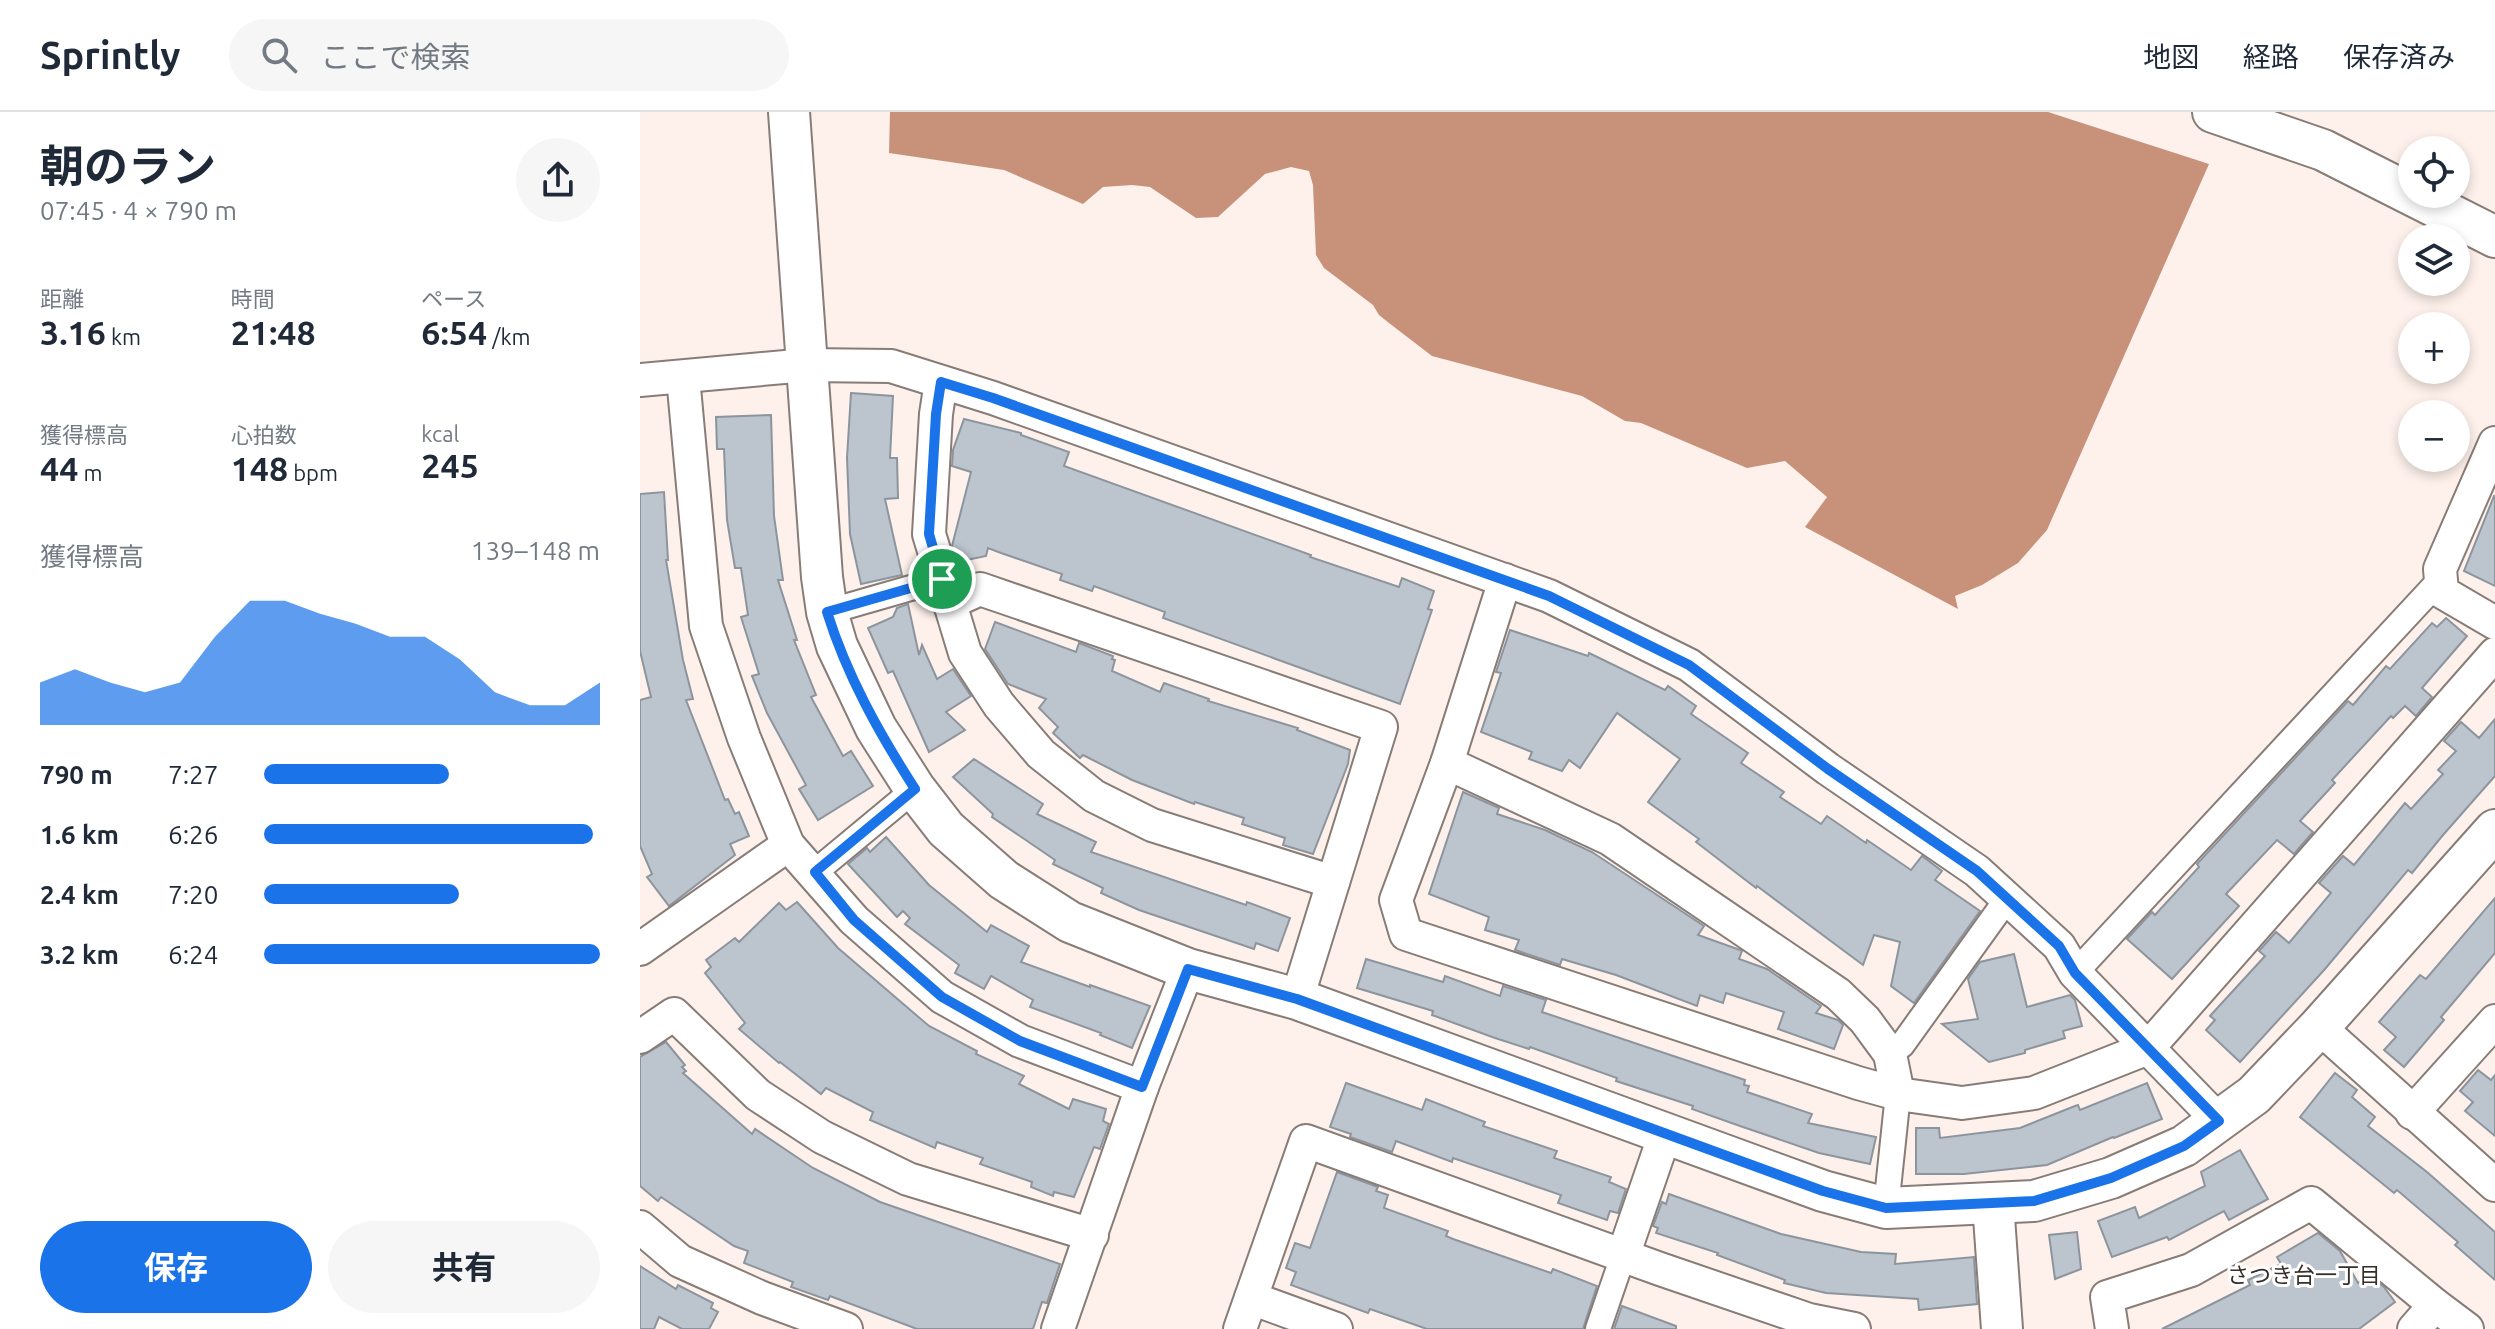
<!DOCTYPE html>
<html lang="ja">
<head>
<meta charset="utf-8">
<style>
  :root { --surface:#fff; --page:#f6f6f7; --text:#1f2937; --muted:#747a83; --line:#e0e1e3; --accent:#1a73e8 }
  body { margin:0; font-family:Ubuntu,"Noto Sans JP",sans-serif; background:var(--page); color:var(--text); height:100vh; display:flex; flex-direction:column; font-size:30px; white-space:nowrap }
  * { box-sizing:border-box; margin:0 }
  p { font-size:26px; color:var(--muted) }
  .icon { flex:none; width:44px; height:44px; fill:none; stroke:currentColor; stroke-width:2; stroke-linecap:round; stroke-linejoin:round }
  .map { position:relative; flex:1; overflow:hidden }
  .sheet { display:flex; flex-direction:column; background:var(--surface); width:640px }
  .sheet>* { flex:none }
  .controls { position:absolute; left:1758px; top:24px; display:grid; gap:16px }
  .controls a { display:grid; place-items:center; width:72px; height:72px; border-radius:50%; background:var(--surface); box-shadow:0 4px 12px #0003; font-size:40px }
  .pin { position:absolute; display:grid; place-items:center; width:68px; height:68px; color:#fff; margin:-34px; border:4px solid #fff; border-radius:50%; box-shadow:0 2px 8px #0007 }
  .round { display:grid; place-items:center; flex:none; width:84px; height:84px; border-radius:42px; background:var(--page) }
  .summary { display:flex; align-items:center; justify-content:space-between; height:136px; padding:0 40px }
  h1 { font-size:44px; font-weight:700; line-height:60px }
  .metrics { display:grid; grid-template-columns:repeat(3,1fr); gap:12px; height:136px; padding:8px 40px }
  .metrics div { display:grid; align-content:center }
  .metrics b { font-size:34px; font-weight:700 }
  .metrics small { font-size:22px; font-weight:400 }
  .metrics p { font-size:22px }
  .chart { height:224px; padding:16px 40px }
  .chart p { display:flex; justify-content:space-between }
  .chart svg { width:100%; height:144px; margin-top:8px; fill:var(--accent); opacity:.7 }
  .button { display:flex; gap:16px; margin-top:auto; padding:16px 40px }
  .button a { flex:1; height:92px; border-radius:48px; background:var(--accent); color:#fff; font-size:32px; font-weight:700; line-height:92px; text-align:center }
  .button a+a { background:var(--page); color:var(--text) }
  ul { padding:0 40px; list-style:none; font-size:26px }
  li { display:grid; grid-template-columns:128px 96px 1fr; align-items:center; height:60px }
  li i { height:20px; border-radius:10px; background:var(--accent) }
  header { display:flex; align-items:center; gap:48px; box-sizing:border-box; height:112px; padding:0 40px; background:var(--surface); border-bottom:2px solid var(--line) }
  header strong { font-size:38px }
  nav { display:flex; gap:44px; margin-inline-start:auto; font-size:28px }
  .search { width:560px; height:72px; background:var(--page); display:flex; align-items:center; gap:20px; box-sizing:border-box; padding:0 28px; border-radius:44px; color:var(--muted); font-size:30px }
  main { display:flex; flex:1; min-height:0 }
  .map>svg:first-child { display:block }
  .water { fill:#c8917a }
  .building { fill:#bcc5ce; stroke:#8c959d; stroke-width:2 }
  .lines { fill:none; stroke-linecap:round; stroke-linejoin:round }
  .pedestrian-casing { stroke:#887c77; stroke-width:28 }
  .minor-casing { stroke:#887c77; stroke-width:36 }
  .tertiary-casing { stroke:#887c77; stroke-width:44 }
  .pedestrian { stroke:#fff; stroke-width:24 }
  .minor { stroke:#fff; stroke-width:32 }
  .tertiary { stroke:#fff; stroke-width:40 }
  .route-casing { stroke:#fff; stroke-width:16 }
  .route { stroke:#1a73e8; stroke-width:10 }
  .labels { text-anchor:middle; stroke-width:6; stroke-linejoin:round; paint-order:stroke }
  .neighbourhood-label { font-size:22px; fill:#372d29; stroke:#fff }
</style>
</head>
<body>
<header>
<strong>Sprintly</strong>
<div class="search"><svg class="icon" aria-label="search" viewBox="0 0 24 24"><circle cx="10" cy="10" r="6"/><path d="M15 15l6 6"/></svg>ここで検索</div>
<nav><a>地図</a><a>経路</a><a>保存済み</a></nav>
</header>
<main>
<section class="sheet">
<div class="summary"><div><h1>朝のラン</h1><p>07:45 · 4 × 790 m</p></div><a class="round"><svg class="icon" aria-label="share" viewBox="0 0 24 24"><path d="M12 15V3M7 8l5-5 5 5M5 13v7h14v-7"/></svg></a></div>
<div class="metrics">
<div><p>距離</p><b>3.16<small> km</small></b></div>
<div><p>時間</p><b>21:48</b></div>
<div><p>ペース</p><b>6:54<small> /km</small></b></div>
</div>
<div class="metrics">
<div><p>獲得標高</p><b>44<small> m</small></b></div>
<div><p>心拍数</p><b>148<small> bpm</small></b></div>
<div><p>kcal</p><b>245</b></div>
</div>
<div class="chart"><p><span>獲得標高</span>139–148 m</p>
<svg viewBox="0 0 160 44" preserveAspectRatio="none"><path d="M0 44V31L10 27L20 31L30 34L40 31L50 17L60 6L70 6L80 10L90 13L100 17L110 17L120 24L130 34L140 38L150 38L160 31V44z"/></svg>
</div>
<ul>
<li><b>790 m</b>7:27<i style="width:55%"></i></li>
<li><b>1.6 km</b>6:26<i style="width:98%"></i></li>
<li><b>2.4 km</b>7:20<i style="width:58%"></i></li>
<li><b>3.2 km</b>6:24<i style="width:100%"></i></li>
</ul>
<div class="button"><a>保存</a><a>共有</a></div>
</section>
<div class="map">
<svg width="1855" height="1217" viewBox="0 0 1855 1217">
  <rect width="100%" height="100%" fill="#fef1eb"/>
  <polygon class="water" points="250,0 1408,0 1569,52 1407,418 1378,451 1342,473 1315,484 1318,497 1165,415 1187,385 1145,349 1107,356 1001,311 985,309 942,284 792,244 749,211 739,203 733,193 684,156 676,143 673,73 669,59 651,55 625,62 578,105 556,106 510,75 492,73 463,75 443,92 364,58 249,41"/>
  <g class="building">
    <polygon points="211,281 253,284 250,346 257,346 258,386 245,387 262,463 221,472 210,422 207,346"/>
    <polygon points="131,303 134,404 143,468 138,468 157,528 154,528 176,583 171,585 203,644 211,639 233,674 178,708 159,677 166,673 127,601 112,564 119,562 101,505 108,503 101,456 95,456 87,408 84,337 77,337 76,305"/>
    <polygon points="324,307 381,321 381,323 429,340 424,354 671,443 670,445 759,475 762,466 794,479 788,497 792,498 760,592 523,506 525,500 454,474 452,479 420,468 422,462 361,441 348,436 346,444 327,448 316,445 312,434 331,360 312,354 313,338"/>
    <polygon points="24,380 28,448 26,448 43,548 53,587 46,588 85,688 88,687 95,702 99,700 109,724 90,732 95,743 29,794 7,765 12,762 0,734 0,588 11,585 0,539 0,382"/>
    <polygon points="1854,384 1855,384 1855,474 1824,459"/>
    <polygon points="268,492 279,543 282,533 297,567 313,557 331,584 306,600 325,618 289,640 253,559 248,561 228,516 253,505 257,496"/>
    <polygon points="1806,506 1827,524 1782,576 1792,585 1776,604 1765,594 1753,606 1751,604 1692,668 1695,671 1660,709 1673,720 1654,742 1637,728 1586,782 1599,794 1532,867 1487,827 1512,800 1515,803 1559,755 1557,752 1708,589 1713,593 1746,554 1750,557 1792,511 1797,515"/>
    <polygon points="355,510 436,540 439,531 473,544 472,547 475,548 472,559 520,580 524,571 569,587 568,589 658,616 657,618 710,638 708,652 673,742 643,733 645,726 602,712 604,706 555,690 554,692 492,668 443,643 440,646 413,621 418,615 399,596 406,587 368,572 345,537"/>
    <polygon points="870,518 948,544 949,541 1025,578 1028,574 1056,594 1051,602 1108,641 1101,651 1144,680 1140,685 1181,712 1187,704 1226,731 1227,728 1271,758 1282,744 1302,759 1295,768 1340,799 1274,891 1251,874 1260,830 1234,823 1223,853 1117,774 1116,776 1056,730 1059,727 1008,690 1040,647 977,601 940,656 929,648 922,659 889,647 892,640 841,620 861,561 856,560"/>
    <polygon points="1855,607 1855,664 1803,723 1772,761 1768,758 1685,857 1600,950 1566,918 1575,908 1570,904 1625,844 1619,839 1636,820 1649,831 1691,781 1679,771 1703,744 1714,753 1765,691 1771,697 1803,662 1798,658 1816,639 1804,629 1821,610 1839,626"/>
    <polygon points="334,647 403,692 397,702 456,730 451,740 606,793 607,790 650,806 638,839 616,831 614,837 499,798 461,781 463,776 413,752 415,748 352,705 353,702 313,665"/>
    <polygon points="823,680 859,696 857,702 905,718 952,740 1064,814 1058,823 1100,838 1102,839 1099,847 1127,857 1181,894 1176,901 1198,908 1203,913 1194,937 1138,917 1144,900 1086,881 1083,891 1060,883 1057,894 976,863 922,847 920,853 875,838 879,828 845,818 849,805 789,782"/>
    <polygon points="246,725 289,773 347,820 351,813 389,834 381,850 450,875 450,873 510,894 492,936 460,923 461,921 390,895 393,888 351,864 344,877 315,861 319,853 265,812 270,806 263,799 257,805 208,752 227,736 230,740"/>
    <polygon points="1855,786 1855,841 1801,905 1804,908 1764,955 1744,938 1756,925 1739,910 1780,863 1786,867"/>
    <polygon points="157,790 198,836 289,914 337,939 336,942 384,964 379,972 429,997 433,987 466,997 463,1009 469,1012 460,1037 454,1035 434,1085 414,1080 413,1084 391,1075 392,1070 340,1052 343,1046 297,1030 295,1036 230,1008 233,1000 186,976 181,982 140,950 139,951 99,917 105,911 65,861 71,855 66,848 95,826 99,830 139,791 146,798"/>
    <polygon points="1374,842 1387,895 1430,883 1435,888 1442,914 1423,919 1425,926 1385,938 1385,941 1349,950 1302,912 1338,907 1328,867 1340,850"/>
    <polygon points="726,847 803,870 805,864 860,884 863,874 906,888 902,900 1105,968 1104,973 1109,974 1107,980 1172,1002 1168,1011 1236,1025 1230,1052 1179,1041 1100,1014 1052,997 1053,994 976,969 977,966 890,935 889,937 855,926 792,903 793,899 717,876"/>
    <polygon points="26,930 45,953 42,955 46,959 43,961 112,1022 115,1017 173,1056 240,1090 420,1152 407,1191 402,1190 393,1217 277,1217 190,1184 188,1188 151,1175 153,1170 104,1151 108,1139 94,1134 21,1085 18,1089 0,1074 0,945"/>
    <polygon points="1838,958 1851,968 1855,963 1855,1024 1825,999 1833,990 1820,979"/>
    <polygon points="1695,961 1717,978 1712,985 1735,1005 1728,1014 1787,1060 1855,1120 1855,1168 1815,1133 1818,1130 1757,1078 1754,1081 1660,1005"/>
    <polygon points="706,971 782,998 786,987 845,1010 843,1014 917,1039 914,1046 971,1065 969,1070 986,1077 978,1101 970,1099 967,1108 918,1091 921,1083 813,1046 812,1050 756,1029 752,1040 710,1025 711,1022 690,1015"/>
    <polygon points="1507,971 1522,1007 1474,1026 1473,1025 1407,1053 1324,1062 1276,1062 1276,1016 1299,1016 1300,1026 1380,1016 1435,994 1438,993 1440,998"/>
    <polygon points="1600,1038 1628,1087 1589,1108 1584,1099 1529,1128 1527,1125 1472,1145 1458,1109 1495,1095 1499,1106 1565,1074 1561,1060"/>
    <polygon points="697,1060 738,1075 736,1079 748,1083 744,1096 808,1119 806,1124 813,1127 911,1161 913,1157 957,1174 943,1217 787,1217 730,1197 728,1201 651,1173 656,1160 646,1156 655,1131 670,1136"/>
    <polygon points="1029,1082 1141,1122 1221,1140 1256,1142 1255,1152 1334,1145 1337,1192 1279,1198 1278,1187 1186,1181 1144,1171 1145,1168 1077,1143 1078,1141 1016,1121 1018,1116 1013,1114 1022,1090 1026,1092"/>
    <polygon points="1437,1120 1441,1157 1415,1167 1409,1123"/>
    <polygon points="1678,1121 1700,1139 1718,1171 1729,1163 1744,1175 1755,1190 1719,1217 1522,1217 1610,1173 1608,1168 1641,1152 1637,1145"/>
    <polygon points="0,1154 36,1177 38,1173 73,1191 71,1196 78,1200 69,1217 42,1217 19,1205 14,1217 0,1217"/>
    <polygon points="982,1194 1036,1214 1036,1217 974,1217"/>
  </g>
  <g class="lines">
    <defs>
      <g id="pedestrian">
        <polyline points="187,500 302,467"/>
        <polyline points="175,760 275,677"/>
        <polyline points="1435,861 1800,468"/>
        <polyline points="1250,942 1262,933 1367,787"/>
        <polyline points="1246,1096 1258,982"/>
        <polyline points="958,1217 983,1144"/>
      </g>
      <g id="minor">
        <polyline points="43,265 66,514 104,626 148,733 214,808 302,885 380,929 502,975"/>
        <polyline points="0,268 167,253 251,254 353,286 909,484 1049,553 1188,657 1337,759 1419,834 1435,861 1579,1009"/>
        <polyline points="301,270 296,302 289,422 325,541 359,593 401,642 454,684 512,713 693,770"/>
        <polyline points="1855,331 1800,457 1802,480 1855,511"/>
        <polyline points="865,468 807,651 756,788 766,822 1218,971 1258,982 1322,991 1394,981 1508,936 1855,542"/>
        <polyline points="309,491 340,477 741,615 657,887"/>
        <polyline points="807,651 970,727 1198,882 1225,908 1250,942 1258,982"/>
        <polyline points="0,837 148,733"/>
        <polyline points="1679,915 1855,1073"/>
        <polyline points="0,925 34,902 118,983 182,1025 268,1067 452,1123"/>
        <polyline points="1772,1001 1855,909"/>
        <polyline points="0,1115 40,1149 122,1186 206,1217"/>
        <polyline points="983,1144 1025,1022"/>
        <polyline points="611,1186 696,1217"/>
        <polyline points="418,1217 502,975 548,857"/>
        <polyline points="600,1217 666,1029 1020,1157 1169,1208 1214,1217"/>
        <polyline points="1472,1217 1467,1185 1551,1158 1671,1091 1795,1193 1827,1217"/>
        <polyline points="1774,1217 1795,1193"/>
      </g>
      <g id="tertiary">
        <polyline points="149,0 182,465 187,500 197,534 236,616 275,677 306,717 364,768 430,810 548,857 657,887 1183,1079 1246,1096 1394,1089 1471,1066 1544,1034 1614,983 1679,915 1855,718"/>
        <polyline points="1573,0 1683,38 1855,125"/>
        <polyline points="1353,1091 1362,1217"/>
      </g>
    </defs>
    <use href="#pedestrian" class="pedestrian-casing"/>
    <use href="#minor" class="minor-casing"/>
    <use href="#tertiary" class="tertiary-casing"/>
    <use href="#pedestrian" class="pedestrian"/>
    <use href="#minor" class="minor"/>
    <use href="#tertiary" class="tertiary"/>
  </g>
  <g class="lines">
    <defs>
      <path id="route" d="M301,270L353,286L909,484L1049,553L1188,657L1337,759L1419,834L1435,861L1579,1009L1544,1034L1471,1066L1394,1089L1246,1096L1183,1079L657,887L548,857L502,975L380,929L302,885L214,808L175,760L275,677C239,621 207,564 187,500L302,467L289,422L296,302Z"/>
    </defs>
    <use href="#route" class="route-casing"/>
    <use href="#route" class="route"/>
  </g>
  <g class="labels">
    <g class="neighbourhood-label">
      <text x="1664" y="1171">さつき台一丁目</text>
    </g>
  </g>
</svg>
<div class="controls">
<a><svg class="icon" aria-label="locate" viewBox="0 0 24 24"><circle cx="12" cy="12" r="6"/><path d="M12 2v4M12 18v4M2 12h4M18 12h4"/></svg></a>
<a><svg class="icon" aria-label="layers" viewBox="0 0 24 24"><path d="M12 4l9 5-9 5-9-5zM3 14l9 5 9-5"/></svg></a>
<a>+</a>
<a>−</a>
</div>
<div class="pin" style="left:302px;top:467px;background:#1e9e55"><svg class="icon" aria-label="arrive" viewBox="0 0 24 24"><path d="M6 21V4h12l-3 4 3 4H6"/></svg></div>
</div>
</main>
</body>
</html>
